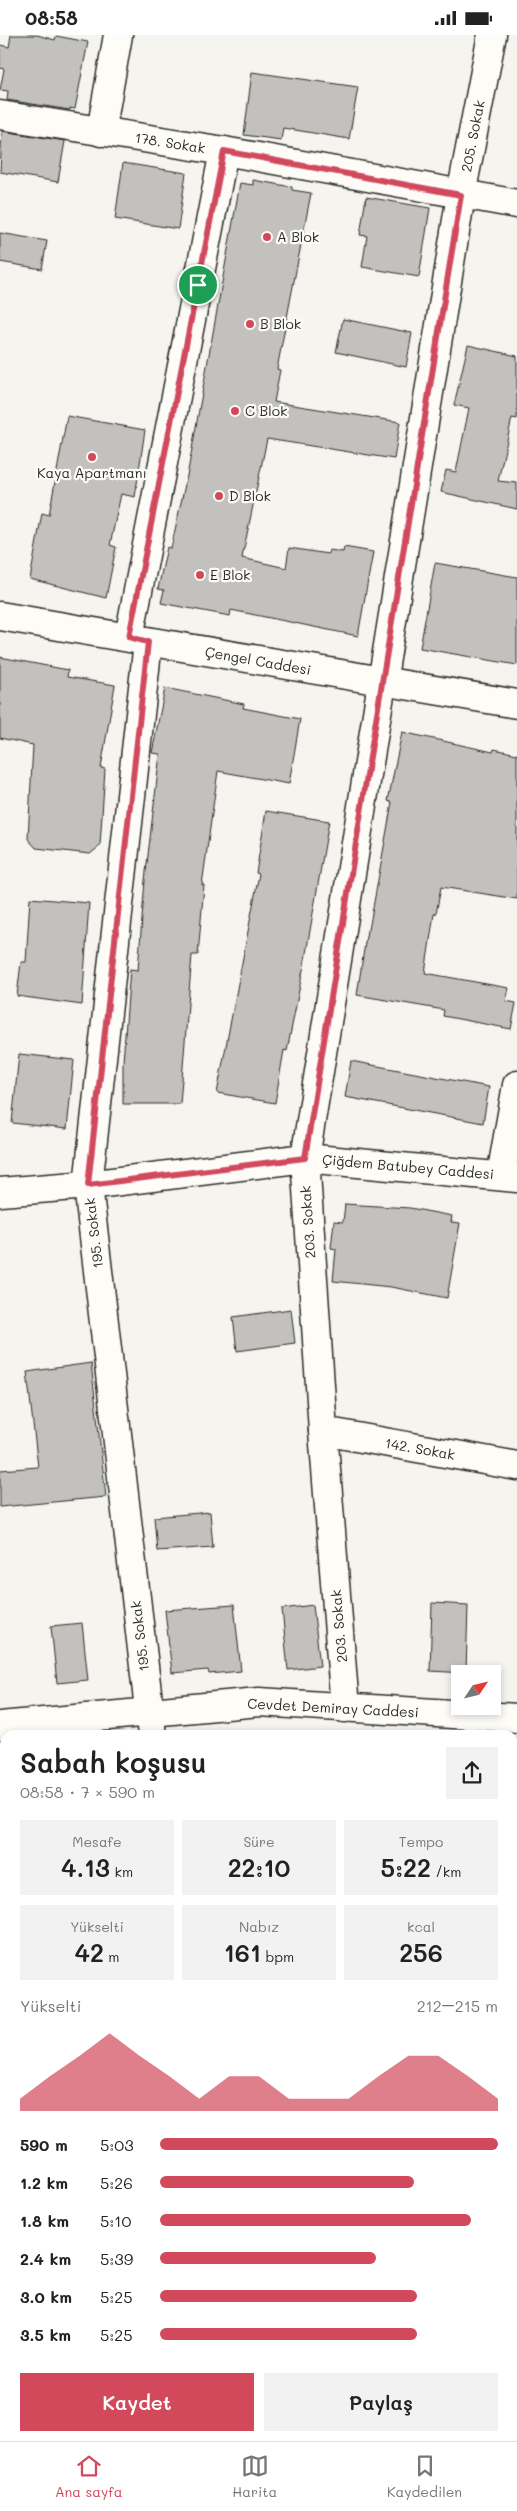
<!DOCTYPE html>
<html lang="tr">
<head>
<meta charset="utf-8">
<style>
  :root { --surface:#fff; --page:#f2f2f2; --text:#222; --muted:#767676; --line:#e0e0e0; --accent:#d1495b }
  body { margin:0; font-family:Mali,sans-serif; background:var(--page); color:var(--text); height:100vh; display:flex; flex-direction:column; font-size:19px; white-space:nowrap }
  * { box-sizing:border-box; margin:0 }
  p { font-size:16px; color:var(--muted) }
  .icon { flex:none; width:28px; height:28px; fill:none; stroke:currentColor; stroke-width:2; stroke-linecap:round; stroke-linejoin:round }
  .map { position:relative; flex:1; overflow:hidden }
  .details { position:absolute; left:0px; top:1695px; width:518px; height:711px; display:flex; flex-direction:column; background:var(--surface); border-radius:15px 15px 0 0; box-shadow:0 2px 8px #0003 }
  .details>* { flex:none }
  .needle { width:32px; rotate:55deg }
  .tools { position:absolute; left:451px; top:1630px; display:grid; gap:10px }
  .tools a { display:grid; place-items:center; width:50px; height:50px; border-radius:0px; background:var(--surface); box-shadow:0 2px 8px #0003; font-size:25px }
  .pin { position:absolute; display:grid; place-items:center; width:42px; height:42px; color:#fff; margin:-21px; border:2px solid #fff; border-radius:50%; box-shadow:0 1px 5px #0007 }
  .round { display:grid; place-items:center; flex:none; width:52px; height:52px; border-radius:0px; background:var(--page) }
  .summary { display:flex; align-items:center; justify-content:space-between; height:85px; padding:0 20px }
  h1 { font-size:28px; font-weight:600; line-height:38px }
  .figures { display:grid; grid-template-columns:repeat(3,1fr); gap:8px; height:85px; padding:5px 20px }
  .figures div { display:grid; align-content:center; border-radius:0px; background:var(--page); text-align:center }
  .figures b { font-size:25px; font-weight:600 }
  .figures small { font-size:14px; font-weight:400 }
  .figures p { font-size:14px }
  .chart { height:140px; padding:10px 20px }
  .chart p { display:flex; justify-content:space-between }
  .chart svg { width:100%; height:90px; margin-top:5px; fill:var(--accent); opacity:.7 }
  .primary-button { display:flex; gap:10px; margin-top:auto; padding:10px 20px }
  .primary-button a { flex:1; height:58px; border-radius:0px; background:var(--accent); color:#fff; font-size:20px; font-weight:600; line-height:58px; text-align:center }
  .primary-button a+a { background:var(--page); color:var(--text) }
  ul { padding:0 20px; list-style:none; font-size:16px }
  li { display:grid; grid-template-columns:80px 60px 1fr; align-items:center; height:38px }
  li i { height:12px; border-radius:6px; background:var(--accent) }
  .status { display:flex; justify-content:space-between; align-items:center; height:35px; padding:0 25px; background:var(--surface); direction:ltr }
  .status svg { height:14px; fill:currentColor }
  .tab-bar { display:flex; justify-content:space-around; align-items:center; height:70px; border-top:1px solid var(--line); background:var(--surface); font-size:14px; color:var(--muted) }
  .tab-bar a { display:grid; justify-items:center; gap:2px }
  .tab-bar .current { color:var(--accent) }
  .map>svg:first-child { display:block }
  .green { fill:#d7d6d2; stroke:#81807e }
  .building { fill:#c2c1be; stroke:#2b2b2b }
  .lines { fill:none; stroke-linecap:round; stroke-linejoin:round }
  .street-casing { stroke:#2b2b2b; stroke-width:31 }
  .secondary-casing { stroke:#2b2b2b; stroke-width:31 }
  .street { stroke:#fdfcf7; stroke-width:28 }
  .secondary { stroke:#fdfcf7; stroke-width:28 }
  .route-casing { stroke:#fff; stroke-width:10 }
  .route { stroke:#d1495b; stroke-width:6 }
  .poi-dot { fill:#d1495b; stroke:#fdfcf7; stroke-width:2 }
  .labels { text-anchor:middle; stroke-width:4.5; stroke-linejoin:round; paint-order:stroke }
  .street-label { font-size:14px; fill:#2b2b2b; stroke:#fdfcf7 }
  .poi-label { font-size:14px; fill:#2b2b2b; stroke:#fdfcf7; text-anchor:start }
</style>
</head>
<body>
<div class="status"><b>08:58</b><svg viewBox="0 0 49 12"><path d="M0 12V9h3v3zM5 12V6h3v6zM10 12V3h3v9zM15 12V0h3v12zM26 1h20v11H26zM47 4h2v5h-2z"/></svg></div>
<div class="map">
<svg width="517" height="2406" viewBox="0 0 517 2406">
  <rect width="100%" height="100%" fill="#f5f4ef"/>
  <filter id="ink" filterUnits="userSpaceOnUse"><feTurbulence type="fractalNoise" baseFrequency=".02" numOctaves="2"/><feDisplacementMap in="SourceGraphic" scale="10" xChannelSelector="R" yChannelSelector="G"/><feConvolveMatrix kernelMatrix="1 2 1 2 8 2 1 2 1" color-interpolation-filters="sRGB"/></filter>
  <g filter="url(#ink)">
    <polygon class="green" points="0,2181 5,2181 5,2248 0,2246"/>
    <g class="building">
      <polygon points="11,0 37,0 55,5 56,1 88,7 75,74 70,73 70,75 7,65 8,56 0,55 4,34 0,33 0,10 9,12"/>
      <polygon points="252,37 358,52 349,104 283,93 281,105 244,100"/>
      <polygon points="2,96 65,106 58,147 0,137"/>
      <polygon points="123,128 186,138 178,194 115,184"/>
      <polygon points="253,145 292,152 292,155 311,158 277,334 280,335 274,367 400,387 394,424 267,404 242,523 286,533 289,513 328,519 329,515 343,517 344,512 373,517 358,601 231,575 230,581 161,568 164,555 158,554 167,512 171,513 188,436 240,148 253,150"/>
      <polygon points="366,162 430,173 419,242 362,232 367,201 360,200"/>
      <polygon points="0,198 47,206 42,234 0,227"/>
      <polygon points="343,284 412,298 406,332 336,317"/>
      <polygon points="468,310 517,321 517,384 512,383 498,446 517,448 517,474 441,457 446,435 456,437 469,373 454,370"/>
      <polygon points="67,381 145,395 135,462 121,459 110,510 116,512 106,563 30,544 42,478 49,480"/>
      <polygon points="435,528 517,542 517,630 420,613"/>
      <polygon points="0,622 68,635 67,642 115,650 101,733 105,734 100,811 90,819 36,813 28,804 33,710 0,703"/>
      <polygon points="165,653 244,669 243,673 300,684 289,749 218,736 202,850 204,850 198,920 192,920 180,1069 123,1069 123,1027 130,934 138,935 145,845 160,719 152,718"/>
      <polygon points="402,697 493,717 494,714 517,719 517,864 441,852 436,879 434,879 425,938 509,953 506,966 516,968 511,994 443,981 444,975 357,960 367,895 369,895 392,767 388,766"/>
      <polygon points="266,776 329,786 304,930 287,1016 284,1015 275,1068 217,1058 259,839 256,838"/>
      <polygon points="30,863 89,868 82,970 17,961 21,927 26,927"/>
      <polygon points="19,1019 74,1025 67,1094 12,1088"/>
      <polygon points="351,1026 489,1052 483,1088 345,1062"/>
      <polygon points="345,1169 410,1173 452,1181 451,1187 460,1188 447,1263 391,1252 333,1246 336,1214 331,1213 334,1186 343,1187"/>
      <polygon points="291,1274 295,1308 237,1316 233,1282"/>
      <polygon points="91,1328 106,1462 0,1472 0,1435 38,1432 27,1337"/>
      <polygon points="210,1477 213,1512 157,1516 154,1482"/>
      <polygon points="432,1568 468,1570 466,1638 430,1636"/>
      <polygon points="234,1570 241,1636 209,1639 208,1635 172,1638 165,1575"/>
      <polygon points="313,1570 320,1631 288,1635 282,1574"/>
      <polygon points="82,1588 88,1645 57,1648 51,1591"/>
    </g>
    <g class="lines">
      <defs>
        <g id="street">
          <polyline points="0,80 224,116 517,169"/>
          <polyline points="101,97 118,0"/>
          <polyline points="129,602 224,116"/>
          <polyline points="148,607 88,1150 152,1700"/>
          <polyline points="501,1141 517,1050"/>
          <polyline points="323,1396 517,1431"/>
          <polyline points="345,1673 323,1396 305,1123 461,160 492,0"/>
          <polyline points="0,1691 259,1667 517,1683"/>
          <polyline points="512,1899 517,1900"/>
          <polyline points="0,1904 5,1903"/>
          <polyline points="0,2170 5,2170"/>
          <polyline points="0,2270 5,2271"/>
          <polyline points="401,2401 414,2406"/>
          <polyline points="313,2406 315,2401"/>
        </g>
        <g id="secondary">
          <polyline points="0,581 517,669"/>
          <polyline points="0,1157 88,1150 305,1123 517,1143"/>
        </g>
      </defs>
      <use href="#street" class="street-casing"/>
      <use href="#secondary" class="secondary-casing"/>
      <use href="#street" class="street"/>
      <use href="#secondary" class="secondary"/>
    </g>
  </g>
  <g class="lines" filter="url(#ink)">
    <defs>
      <polygon id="route" points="224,116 461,160 305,1123 88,1150 148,607 129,602"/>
    </defs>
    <use href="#route" class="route-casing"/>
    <use href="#route" class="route"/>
  </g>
  <g class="poi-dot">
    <circle cx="267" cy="202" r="5"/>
    <circle cx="250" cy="289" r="5"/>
    <circle cx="235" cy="376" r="5"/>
    <circle cx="92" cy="422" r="5"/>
    <circle cx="219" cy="461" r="5"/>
    <circle cx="200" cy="540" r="5"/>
  </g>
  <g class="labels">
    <g class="street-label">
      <text transform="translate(473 101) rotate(-79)" y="5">205. Sokak</text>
      <text transform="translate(170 108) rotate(9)" y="5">178. Sokak</text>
      <text transform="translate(258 626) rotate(10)" y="5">Çengel Caddesi</text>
      <text transform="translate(408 1132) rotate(5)" y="5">Çiğdem Batubey Caddesi</text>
      <text transform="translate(308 1187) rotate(-94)" y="5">203. Sokak</text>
      <text transform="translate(94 1198) rotate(-97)" y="5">195. Sokak</text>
      <text transform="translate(420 1414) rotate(10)" y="5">142. Sokak</text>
      <text transform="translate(339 1591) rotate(-95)" y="5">203. Sokak</text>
      <text transform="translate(140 1601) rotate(-97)" y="5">195. Sokak</text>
      <text transform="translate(333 1673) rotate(3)" y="5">Cevdet Demiray Caddesi</text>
    </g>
    <g class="poi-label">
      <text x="277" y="207">A Blok</text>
      <text x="260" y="294">B Blok</text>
      <text x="245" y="381">C Blok</text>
      <text x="92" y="443" text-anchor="middle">Kaya Apartmanı</text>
      <text x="229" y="466">D Blok</text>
      <text x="210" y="545">E Blok</text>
    </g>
  </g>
</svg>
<div class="tools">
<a><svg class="needle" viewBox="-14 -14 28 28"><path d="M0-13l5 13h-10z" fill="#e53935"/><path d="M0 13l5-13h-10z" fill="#767676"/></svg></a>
</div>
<div class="pin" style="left:198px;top:250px;background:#1e9e55"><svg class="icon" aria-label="arrive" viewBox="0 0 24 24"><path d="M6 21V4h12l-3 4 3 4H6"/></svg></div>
<section class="details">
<div class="summary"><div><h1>Sabah koşusu</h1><p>08:58 · 7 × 590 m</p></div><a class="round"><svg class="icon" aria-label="share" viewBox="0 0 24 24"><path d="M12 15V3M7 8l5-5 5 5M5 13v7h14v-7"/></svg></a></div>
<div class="figures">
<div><p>Mesafe</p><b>4.13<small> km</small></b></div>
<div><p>Süre</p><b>22:10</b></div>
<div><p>Tempo</p><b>5:22<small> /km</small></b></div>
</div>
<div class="figures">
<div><p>Yükselti</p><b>42<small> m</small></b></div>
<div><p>Nabız</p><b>161<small> bpm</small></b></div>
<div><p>kcal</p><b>256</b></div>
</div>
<div class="chart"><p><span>Yükselti</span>212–215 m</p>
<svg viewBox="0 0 160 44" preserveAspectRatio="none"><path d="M0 44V38L10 27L20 17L30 6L40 17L50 27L60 38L70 27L80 27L90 38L100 38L110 38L120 27L130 17L140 17L150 27L160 38V44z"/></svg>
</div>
<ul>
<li><b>590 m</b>5:03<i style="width:100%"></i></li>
<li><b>1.2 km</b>5:26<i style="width:75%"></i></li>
<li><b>1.8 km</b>5:10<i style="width:92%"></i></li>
<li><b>2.4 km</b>5:39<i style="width:64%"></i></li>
<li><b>3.0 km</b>5:25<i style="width:76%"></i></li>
<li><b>3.5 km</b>5:25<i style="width:76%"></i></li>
</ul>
<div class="primary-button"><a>Kaydet</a><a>Paylaş</a></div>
</section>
</div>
<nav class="tab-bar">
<a class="current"><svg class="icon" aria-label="home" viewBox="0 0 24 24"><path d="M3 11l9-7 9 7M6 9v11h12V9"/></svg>Ana sayfa</a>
<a><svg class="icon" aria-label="map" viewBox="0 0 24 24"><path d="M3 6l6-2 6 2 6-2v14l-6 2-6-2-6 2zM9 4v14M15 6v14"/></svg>Harita</a>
<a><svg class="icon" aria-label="saved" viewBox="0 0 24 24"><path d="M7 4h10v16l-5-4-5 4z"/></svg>Kaydedilen</a>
</nav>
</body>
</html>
